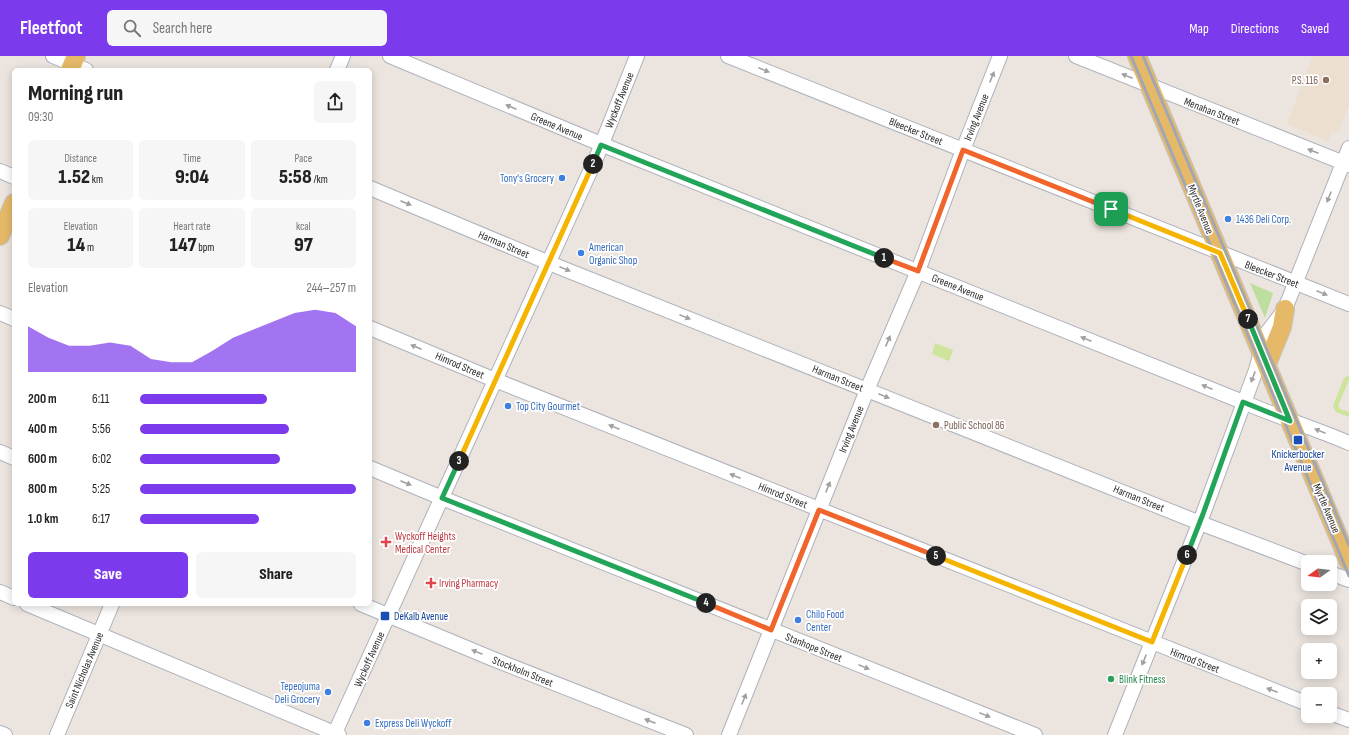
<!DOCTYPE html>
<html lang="en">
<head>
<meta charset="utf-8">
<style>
  :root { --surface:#fff; --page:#f6f6f6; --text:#222; --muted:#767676; --accent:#7c3aed }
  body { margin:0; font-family:"Sofia Sans Condensed",sans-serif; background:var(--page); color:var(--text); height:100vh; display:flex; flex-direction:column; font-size:15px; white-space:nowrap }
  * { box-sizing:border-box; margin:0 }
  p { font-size:13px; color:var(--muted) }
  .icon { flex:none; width:22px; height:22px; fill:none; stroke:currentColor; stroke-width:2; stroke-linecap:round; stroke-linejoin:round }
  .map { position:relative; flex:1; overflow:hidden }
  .panel { position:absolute; left:12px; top:12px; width:360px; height:538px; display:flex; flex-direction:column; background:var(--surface); border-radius:6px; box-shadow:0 2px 10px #0003 }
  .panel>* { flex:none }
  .needle { width:26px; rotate:255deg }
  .fabs { position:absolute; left:1301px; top:499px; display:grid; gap:8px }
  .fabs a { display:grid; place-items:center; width:36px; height:36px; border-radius:6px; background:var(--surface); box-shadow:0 2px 10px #0003; font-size:20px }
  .pin { position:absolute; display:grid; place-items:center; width:34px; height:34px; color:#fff; margin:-17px; border-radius:8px; box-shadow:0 2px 6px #0006 }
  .km { position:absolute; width:20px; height:20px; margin:-10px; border-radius:50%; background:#222; color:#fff; font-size:11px; line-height:20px; text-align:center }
  .round { display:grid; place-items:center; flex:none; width:42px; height:42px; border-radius:6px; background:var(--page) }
  .overview { display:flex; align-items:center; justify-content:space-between; height:68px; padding:0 16px }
  h1 { font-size:22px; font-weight:800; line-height:30px }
  .metrics { display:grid; grid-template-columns:repeat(3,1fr); gap:6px; height:68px; padding:4px 16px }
  .metrics div { display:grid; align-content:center; border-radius:6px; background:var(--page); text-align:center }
  .metrics b { font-size:20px; font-weight:800 }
  .metrics small { font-size:11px; font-weight:400 }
  .metrics p { font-size:11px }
  .chart { height:112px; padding:8px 16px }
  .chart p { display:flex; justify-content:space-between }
  .chart svg { width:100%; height:72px; margin-top:4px; fill:var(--accent); opacity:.7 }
  .button { display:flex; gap:8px; margin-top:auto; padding:8px 16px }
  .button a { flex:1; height:46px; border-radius:6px; background:var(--accent); color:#fff; font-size:16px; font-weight:800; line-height:46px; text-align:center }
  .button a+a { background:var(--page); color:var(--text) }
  ul { padding:0 16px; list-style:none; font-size:13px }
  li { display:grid; grid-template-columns:64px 48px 1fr; align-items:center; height:30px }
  li i { height:10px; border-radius:5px; background:var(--accent) }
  header { display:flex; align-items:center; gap:24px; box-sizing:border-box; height:56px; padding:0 20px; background:var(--accent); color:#fff }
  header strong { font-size:19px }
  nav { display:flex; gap:22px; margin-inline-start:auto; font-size:14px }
  .search { width:280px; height:36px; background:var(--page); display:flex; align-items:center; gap:10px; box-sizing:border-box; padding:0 14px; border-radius:6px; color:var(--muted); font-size:15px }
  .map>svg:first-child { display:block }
  .education { fill:#ecdfcf }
  .green { fill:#bcde9f }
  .pitch { fill:#cee49b }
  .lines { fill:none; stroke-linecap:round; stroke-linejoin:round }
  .minor-casing { stroke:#aeb2ba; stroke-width:16 }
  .major-casing { stroke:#c4c4c4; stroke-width:20 }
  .minor { stroke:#fff; stroke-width:14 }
  .major { stroke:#e6b969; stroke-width:18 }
  .rail { stroke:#a1a6b3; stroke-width:3 }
  .oneway { fill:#a0a0a0 }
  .split-1-casing { stroke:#fff; stroke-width:8 }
  .split-2-casing { stroke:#fff; stroke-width:8 }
  .split-3-casing { stroke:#fff; stroke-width:8 }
  .split-4-casing { stroke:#fff; stroke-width:8 }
  .split-5-casing { stroke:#fff; stroke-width:8 }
  .split-6-casing { stroke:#fff; stroke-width:8 }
  .split-7-casing { stroke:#fff; stroke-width:8 }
  .split-8-casing { stroke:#fff; stroke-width:8 }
  .split-1 { stroke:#f0652b; stroke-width:5 }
  .split-2 { stroke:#22a559; stroke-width:5 }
  .split-3 { stroke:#f5b400; stroke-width:5 }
  .split-4 { stroke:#22a559; stroke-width:5 }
  .split-5 { stroke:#f0652b; stroke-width:5 }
  .split-6 { stroke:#f5b400; stroke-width:5 }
  .split-7 { stroke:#22a559; stroke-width:5 }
  .split-8 { stroke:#f5b400; stroke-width:5 }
  .education-dot { fill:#8d6e63; stroke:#fff; stroke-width:1.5 }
  .shop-dot { fill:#3f7fe0; stroke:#fff; stroke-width:1.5 }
  .transit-dot { fill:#1a4fb4; stroke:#fff; stroke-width:1.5 }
  .health-dot { fill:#e0444e; stroke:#fff; stroke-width:1.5 }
  .leisure-dot { fill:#2e9e5b; stroke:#fff; stroke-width:1.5 }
  .labels { text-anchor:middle; stroke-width:3.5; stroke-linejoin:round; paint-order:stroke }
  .education-label { font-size:11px; fill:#785e54; stroke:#fff; text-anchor:end }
  .street-label { font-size:11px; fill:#2b2b2b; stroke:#fff }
  .shop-label { font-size:11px; fill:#366cbe; stroke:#fff; text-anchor:start }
  .transit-label { font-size:11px; fill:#164399; stroke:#fff }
  .health-label { font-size:11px; fill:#be3a42; stroke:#fff; text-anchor:start }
  .leisure-label { font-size:11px; fill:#27864d; stroke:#fff; text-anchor:start }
</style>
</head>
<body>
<header>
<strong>Fleetfoot</strong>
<div class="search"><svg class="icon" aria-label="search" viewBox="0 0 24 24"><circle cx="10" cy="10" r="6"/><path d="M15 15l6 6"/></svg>Search here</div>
<nav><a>Map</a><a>Directions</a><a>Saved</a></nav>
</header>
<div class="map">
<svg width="1349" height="679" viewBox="0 0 1349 679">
  <rect width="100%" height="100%" fill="#ece4de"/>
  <polygon class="education" points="1313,0 1349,0 1349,49 1338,77 1332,75 1328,85 1287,68"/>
  <polygon class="green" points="1250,227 1273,237 1265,262"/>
  <g class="pitch">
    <polygon points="935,287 953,294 949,305 932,298"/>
    <polygon points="1349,319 1349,324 1338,350 1340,353 1349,356 1349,361 1336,356 1333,350 1344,322"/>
  </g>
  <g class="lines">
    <defs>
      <g id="minor">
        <polyline points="53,0 86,14"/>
        <path d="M390,0L613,93L1243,346C1278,361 1314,372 1349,387"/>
        <polyline points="728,0 1349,248"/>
        <polyline points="1076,0 1349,109"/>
        <polyline points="337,14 343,0"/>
        <polyline points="0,115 14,121"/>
        <polyline points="370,132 559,211 1200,467 1308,508"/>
        <polyline points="0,257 14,263"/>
        <polyline points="370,272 495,324 1308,648"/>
        <polyline points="0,396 14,402"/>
        <polyline points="370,412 442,442 1035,679"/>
        <polyline points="1330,517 1349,524"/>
        <polyline points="0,536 14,542"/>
        <polyline points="27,548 339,679"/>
        <polyline points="361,548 493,603 686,679"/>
        <polyline points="1330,657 1349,664"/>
        <polyline points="0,677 5,679"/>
        <polyline points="57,679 112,548"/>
        <polyline points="334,679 597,100 637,0"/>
        <polyline points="729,679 867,334 918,215 963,94 1000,0"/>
        <polyline points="1115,679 1203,458 1256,314 1266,278 1285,253 1349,92"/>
      </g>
      <g id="major">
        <polyline points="1137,0 1349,506"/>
        <polyline points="70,14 76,0"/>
        <polyline points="0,180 14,147"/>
        <polyline points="1267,308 1282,271 1285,253"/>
      </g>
    </defs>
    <use href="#minor" class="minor-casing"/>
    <use href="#major" class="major-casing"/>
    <use href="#minor" class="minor"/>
    <use href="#major" class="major"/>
    <g class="rail">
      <polyline points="1131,0 1349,520"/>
      <polyline points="1143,0 1349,489"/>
    </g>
  </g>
  <defs><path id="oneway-solid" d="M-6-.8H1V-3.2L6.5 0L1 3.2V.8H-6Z"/></defs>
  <g class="oneway">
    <use href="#oneway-solid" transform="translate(764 14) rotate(22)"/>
    <use href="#oneway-solid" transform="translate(1127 20) rotate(-158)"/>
    <use href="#oneway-solid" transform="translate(992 21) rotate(-68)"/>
    <use href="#oneway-solid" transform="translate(511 51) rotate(-157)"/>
    <use href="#oneway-solid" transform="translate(1313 95) rotate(-159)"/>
    <use href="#oneway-solid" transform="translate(1329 141) rotate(112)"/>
    <use href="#oneway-solid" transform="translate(406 147) rotate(23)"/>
    <use href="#oneway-solid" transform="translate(565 213) rotate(22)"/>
    <use href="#oneway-solid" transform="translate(1322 237) rotate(22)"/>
    <use href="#oneway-solid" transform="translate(685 261) rotate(22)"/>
    <use href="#oneway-solid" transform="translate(1086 283) rotate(-158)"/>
    <use href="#oneway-solid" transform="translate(888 285) rotate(-67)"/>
    <use href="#oneway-solid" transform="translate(416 291) rotate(-157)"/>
    <use href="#oneway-solid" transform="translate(1253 321) rotate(111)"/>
    <use href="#oneway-solid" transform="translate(1207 331) rotate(-158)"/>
    <use href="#oneway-solid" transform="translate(884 340) rotate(22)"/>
    <use href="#oneway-solid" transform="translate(614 371) rotate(-158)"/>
    <use href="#oneway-solid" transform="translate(1320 375) rotate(-158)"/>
    <use href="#oneway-solid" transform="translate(735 420) rotate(-158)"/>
    <use href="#oneway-solid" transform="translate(406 427) rotate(23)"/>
    <use href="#oneway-solid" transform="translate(828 431) rotate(-68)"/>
    <use href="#oneway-solid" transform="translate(477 596) rotate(-158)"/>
    <use href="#oneway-solid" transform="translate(1144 604) rotate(112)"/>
    <use href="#oneway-solid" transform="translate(864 611) rotate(22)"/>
    <use href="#oneway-solid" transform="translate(1272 634) rotate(-159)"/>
    <use href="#oneway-solid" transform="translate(744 643) rotate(-68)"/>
    <use href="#oneway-solid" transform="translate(985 659) rotate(22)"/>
    <use href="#oneway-solid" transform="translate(650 665) rotate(-159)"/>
  </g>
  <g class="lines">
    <defs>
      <polyline id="split-1" points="884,202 918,215 963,94 1111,153"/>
      <polyline id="split-2" points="593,108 601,89 884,202"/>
      <polyline id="split-3" points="459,405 593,108"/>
      <polyline id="split-4" points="459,405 442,442 706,547"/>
      <polyline id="split-5" points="706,547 771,574 819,454 936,500"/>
      <polyline id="split-6" points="936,500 1152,586 1187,499"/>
      <polyline id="split-7" points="1187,499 1203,458 1243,346 1290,365 1248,263"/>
      <polyline id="split-8" points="1111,153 1220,197 1248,263"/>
    </defs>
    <use href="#split-1" class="split-1-casing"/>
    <use href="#split-2" class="split-2-casing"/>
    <use href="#split-3" class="split-3-casing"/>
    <use href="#split-4" class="split-4-casing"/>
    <use href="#split-5" class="split-5-casing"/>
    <use href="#split-6" class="split-6-casing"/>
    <use href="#split-7" class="split-7-casing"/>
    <use href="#split-8" class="split-8-casing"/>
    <use href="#split-1" class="split-1"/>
    <use href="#split-2" class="split-2"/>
    <use href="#split-3" class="split-3"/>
    <use href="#split-4" class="split-4"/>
    <use href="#split-5" class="split-5"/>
    <use href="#split-6" class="split-6"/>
    <use href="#split-7" class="split-7"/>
    <use href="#split-8" class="split-8"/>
  </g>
  <g class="education-dot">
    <circle cx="1326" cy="24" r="4"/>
    <circle cx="936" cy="369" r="4"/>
  </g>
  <g class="shop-dot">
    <circle cx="562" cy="122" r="4"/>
    <circle cx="1228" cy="163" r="4"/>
    <circle cx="581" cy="197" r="4"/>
    <circle cx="508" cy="350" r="4"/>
    <circle cx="798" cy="564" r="4"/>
    <circle cx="328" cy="636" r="4"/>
    <circle cx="367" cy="667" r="4"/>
  </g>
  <g class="transit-dot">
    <rect x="1293" y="379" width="10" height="10" rx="2"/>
    <rect x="380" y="555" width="10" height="10" rx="2"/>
  </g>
  <g class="health-dot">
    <path d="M384 480h4v4h4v4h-4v4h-4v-4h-4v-4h4z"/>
    <path d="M429 521h4v4h4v4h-4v4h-4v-4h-4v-4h4z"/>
  </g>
  <circle class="leisure-dot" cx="1111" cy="623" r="4"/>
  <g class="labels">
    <g class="education-label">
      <text x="1318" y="28">P.S. 116</text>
      <text x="944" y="373" text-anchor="start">Public School 86</text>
    </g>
    <g class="street-label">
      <text transform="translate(619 44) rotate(-68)" y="4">Wyckoff Avenue</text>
      <text transform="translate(1212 55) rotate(21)" y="4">Menahan Street</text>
      <text transform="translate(976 61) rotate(-68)" y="4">Irving Avenue</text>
      <text transform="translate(557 70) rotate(23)" y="4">Greene Avenue</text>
      <text transform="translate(916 75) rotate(22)" y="4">Bleecker Street</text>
      <text transform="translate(1201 153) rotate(68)" y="4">Myrtle Avenue</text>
      <text transform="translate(504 188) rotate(23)" y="4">Harman Street</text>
      <text transform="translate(1272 218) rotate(21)" y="4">Bleecker Street</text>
      <text transform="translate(958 231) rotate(22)" y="4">Greene Avenue</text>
      <text transform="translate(460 309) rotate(23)" y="4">Himrod Street</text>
      <text transform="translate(838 322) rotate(22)" y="4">Harman Street</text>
      <text transform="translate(851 373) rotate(-68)" y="4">Irving Avenue</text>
      <text transform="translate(783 439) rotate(22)" y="4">Himrod Street</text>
      <text transform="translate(1139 442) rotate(22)" y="4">Harman Street</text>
      <text transform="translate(1327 452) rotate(67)" y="4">Myrtle Avenue</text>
      <text transform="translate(814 591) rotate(22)" y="4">Stanhope Street</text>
      <text transform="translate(369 603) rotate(-66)" y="4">Wyckoff Avenue</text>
      <text transform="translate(1195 604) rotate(21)" y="4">Himrod Street</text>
      <text transform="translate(84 614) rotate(-67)" y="4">Saint Nicholas Avenue</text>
      <text transform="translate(523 615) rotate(22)" y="4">Stockholm Street</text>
    </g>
    <g class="shop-label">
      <text x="554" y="126" text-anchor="end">Tony's Grocery</text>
      <text x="1236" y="167">1436 Deli Corp.</text>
      <text x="589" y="195">American<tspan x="589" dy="13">Organic Shop</tspan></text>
      <text x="516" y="354">Top City Gourmet</text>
      <text x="806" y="562">Chilo Food<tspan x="806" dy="13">Center</tspan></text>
      <text x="320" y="634" text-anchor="end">Tepeojuma<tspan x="320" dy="13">Deli Grocery</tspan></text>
      <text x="375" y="671">Express Deli Wyckoff</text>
    </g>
    <g class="transit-label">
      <text x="1298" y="402">Knickerbocker<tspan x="1298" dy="13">Avenue</tspan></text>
      <text x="394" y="564" text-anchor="start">DeKalb Avenue</text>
    </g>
    <g class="health-label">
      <text x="395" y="484">Wyckoff Heights<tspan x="395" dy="13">Medical Center</tspan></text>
      <text x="439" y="531">Irving Pharmacy</text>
    </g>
    <g class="leisure-label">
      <text x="1119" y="627">Blink Fitness</text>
    </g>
  </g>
</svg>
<div class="fabs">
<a><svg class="needle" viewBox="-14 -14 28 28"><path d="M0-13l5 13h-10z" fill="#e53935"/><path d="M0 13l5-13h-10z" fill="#767676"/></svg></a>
<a><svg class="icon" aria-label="layers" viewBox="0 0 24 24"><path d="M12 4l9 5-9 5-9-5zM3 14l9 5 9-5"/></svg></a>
<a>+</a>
<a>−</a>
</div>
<div class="pin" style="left:1111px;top:153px;background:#1e9e55"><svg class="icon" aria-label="arrive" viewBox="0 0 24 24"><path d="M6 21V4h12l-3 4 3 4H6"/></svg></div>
<b class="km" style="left:884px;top:202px">1</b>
<b class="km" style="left:593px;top:108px">2</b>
<b class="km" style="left:459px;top:405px">3</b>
<b class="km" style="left:706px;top:547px">4</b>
<b class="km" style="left:936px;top:500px">5</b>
<b class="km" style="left:1187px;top:499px">6</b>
<b class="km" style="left:1248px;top:263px">7</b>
<section class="panel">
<div class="overview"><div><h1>Morning run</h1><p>09:30</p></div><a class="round"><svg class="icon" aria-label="share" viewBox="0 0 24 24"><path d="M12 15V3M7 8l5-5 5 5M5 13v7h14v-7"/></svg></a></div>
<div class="metrics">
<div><p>Distance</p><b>1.52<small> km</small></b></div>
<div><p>Time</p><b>9:04</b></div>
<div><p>Pace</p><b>5:58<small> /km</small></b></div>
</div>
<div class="metrics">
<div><p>Elevation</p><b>14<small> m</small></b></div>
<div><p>Heart rate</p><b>147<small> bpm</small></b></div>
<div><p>kcal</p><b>97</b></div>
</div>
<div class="chart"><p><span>Elevation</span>244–257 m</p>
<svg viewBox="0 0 160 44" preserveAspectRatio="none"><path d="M0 44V16L10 23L20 28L30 28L40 26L50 28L60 36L70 38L80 38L90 31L100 23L110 18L120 13L130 8L140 6L150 8L160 16V44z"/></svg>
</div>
<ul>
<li><b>200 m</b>6:11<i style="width:59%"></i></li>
<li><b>400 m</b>5:56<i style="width:69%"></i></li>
<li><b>600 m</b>6:02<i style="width:65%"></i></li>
<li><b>800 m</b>5:25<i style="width:100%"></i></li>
<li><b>1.0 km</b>6:17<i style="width:55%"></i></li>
</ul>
<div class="button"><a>Save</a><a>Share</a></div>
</section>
</div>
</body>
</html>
